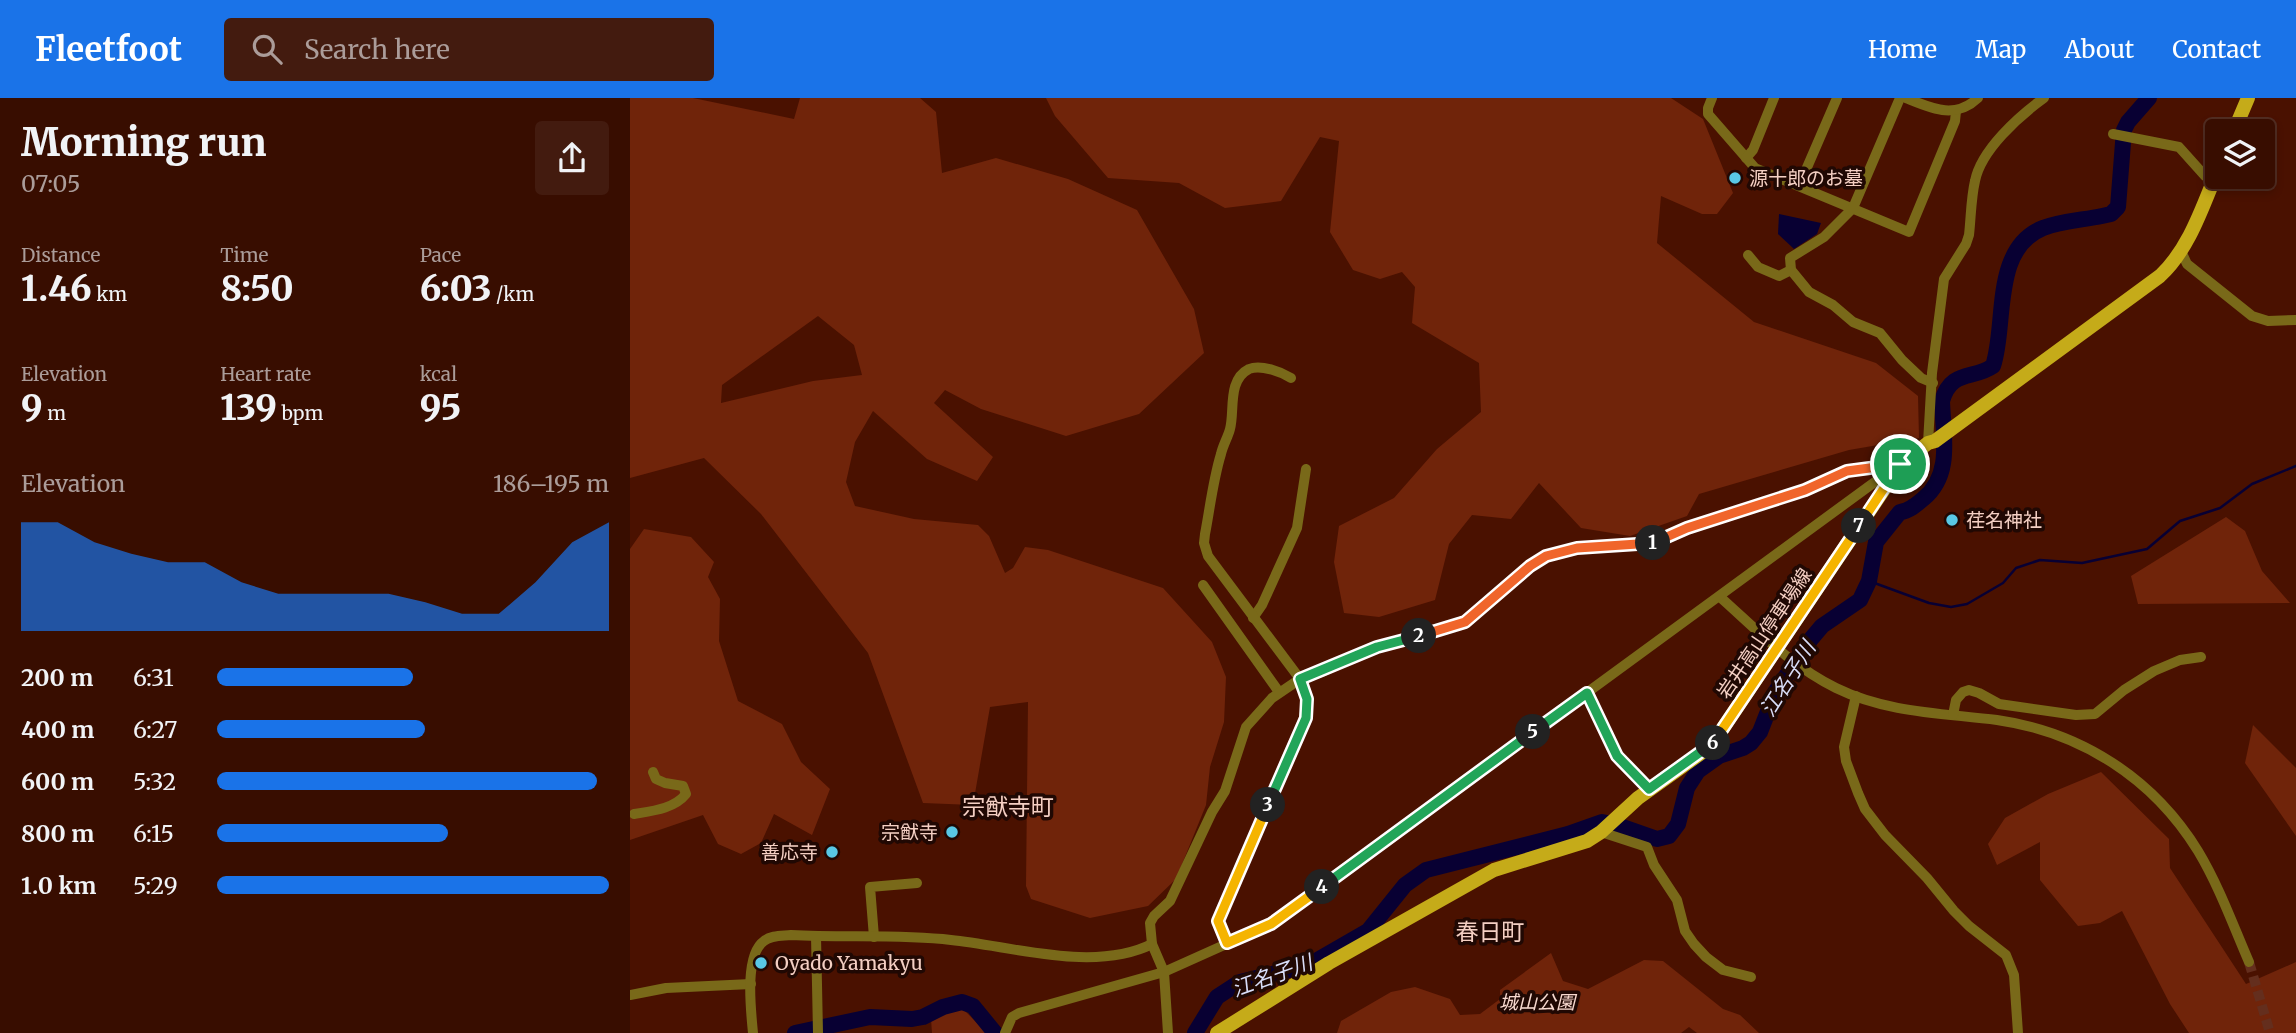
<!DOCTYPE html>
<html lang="en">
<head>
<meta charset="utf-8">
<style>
  :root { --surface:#380d00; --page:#431b0f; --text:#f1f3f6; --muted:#ab9c99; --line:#522d22; --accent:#1a73e8 }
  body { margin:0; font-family:Merriweather,"Noto Sans JP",serif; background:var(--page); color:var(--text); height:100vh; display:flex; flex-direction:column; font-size:26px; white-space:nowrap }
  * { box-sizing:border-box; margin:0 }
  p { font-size:23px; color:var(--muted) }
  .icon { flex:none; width:38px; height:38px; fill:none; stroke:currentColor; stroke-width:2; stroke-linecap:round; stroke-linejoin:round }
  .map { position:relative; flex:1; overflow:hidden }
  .details { display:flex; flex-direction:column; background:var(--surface); width:630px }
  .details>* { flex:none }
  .tools { position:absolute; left:1575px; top:21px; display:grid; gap:14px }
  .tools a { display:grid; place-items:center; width:70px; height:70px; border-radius:7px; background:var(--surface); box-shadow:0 4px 10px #0003,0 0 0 2px var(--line); font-size:35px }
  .pin { position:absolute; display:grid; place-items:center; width:60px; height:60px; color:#fff; margin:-30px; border:4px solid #fff; border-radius:50%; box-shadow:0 2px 7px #0007 }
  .km { position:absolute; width:35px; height:35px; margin:-18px; border-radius:50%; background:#222; color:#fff; font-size:19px; line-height:35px; text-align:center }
  .round { display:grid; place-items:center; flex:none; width:74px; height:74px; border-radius:7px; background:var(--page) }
  .head { display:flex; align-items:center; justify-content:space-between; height:119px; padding:0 21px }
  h1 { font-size:38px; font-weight:800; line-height:52px }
  .metrics { display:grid; grid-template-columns:repeat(3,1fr); gap:10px; height:119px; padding:7px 21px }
  .metrics div { display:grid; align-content:center }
  .metrics b { font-size:35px; font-weight:800 }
  .metrics small { font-size:19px; font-weight:400 }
  .metrics p { font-size:19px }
  .chart { height:196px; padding:14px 21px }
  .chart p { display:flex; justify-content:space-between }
  .chart svg { width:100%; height:126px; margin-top:7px; fill:var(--accent); opacity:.7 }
  ul { padding:0 21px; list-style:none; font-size:23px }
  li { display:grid; grid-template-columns:112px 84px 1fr; align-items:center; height:52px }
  li i { height:18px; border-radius:9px; background:var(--accent) }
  header { display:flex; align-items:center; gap:42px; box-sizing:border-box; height:98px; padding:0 35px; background:var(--accent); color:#fff }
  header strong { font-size:33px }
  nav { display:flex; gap:38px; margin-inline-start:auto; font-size:24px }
  .search { width:490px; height:63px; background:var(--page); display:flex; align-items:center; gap:18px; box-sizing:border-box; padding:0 24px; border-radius:7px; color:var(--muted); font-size:26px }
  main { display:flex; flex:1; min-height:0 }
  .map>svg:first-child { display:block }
  .green { fill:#70240a; fill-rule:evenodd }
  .water { fill:#080033 }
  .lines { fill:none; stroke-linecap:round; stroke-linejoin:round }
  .stream { stroke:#080033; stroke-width:2.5 }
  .river { stroke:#080033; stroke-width:16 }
  .minor-tunnel { stroke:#642e1d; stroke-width:10; stroke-dasharray:10 5; stroke-linecap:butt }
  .minor { stroke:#796919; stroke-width:10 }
  .major { stroke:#c5ab19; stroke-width:14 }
  .split-1-casing { stroke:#fff; stroke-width:14 }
  .split-2-casing { stroke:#fff; stroke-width:14 }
  .split-3-casing { stroke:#fff; stroke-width:14 }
  .split-4-casing { stroke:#fff; stroke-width:14 }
  .split-5-casing { stroke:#fff; stroke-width:14 }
  .split-6-casing { stroke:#fff; stroke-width:14 }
  .split-7-casing { stroke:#fff; stroke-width:14 }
  .split-8-casing { stroke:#fff; stroke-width:14 }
  .split-1 { stroke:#f0652b; stroke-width:9 }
  .split-2 { stroke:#f0652b; stroke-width:9 }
  .split-3 { stroke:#22a559; stroke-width:9 }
  .split-4 { stroke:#f5b400; stroke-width:9 }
  .split-5 { stroke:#22a559; stroke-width:9 }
  .split-6 { stroke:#22a559; stroke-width:9 }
  .split-7 { stroke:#f5b400; stroke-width:9 }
  .split-8 { stroke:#f5b400; stroke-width:9 }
  .poi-dot { fill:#59c8e5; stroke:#200803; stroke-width:2.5 }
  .labels { text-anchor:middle; stroke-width:7; stroke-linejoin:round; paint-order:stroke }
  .poi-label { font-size:19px; fill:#f4cfc3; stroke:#200803; text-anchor:start }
  .street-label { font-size:19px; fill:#f4cfc3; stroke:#200803 }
  .park-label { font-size:19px; font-style:italic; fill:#f8d9cf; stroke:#200803 }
  .water-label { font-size:21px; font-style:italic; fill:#d8ddf8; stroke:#200803 }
  .quarter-label { font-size:23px; fill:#f4cfc3; stroke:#200803 }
</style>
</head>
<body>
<header>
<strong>Fleetfoot</strong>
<div class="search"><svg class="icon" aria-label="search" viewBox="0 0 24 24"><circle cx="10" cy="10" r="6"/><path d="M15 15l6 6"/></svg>Search here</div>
<nav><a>Home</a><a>Map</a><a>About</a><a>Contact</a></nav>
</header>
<main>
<section class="details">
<div class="head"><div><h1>Morning run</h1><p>07:05</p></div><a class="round"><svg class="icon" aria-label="share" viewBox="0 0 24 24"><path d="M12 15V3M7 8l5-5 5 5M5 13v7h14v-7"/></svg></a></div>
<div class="metrics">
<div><p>Distance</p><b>1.46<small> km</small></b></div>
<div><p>Time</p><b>8:50</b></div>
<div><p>Pace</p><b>6:03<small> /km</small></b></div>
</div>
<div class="metrics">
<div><p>Elevation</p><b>9<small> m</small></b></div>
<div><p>Heart rate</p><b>139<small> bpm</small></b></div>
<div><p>kcal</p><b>95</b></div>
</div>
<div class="chart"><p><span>Elevation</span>186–195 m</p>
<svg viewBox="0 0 160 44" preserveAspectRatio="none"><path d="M0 44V6L10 6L20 13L30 17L40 20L50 20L60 27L70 31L80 31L90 31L100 31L110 34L120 38L130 38L140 27L150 13L160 6V44z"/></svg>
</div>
<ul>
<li><b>200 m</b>6:31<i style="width:50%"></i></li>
<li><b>400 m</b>6:27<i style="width:53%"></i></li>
<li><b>600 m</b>5:32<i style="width:97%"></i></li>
<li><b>800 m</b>6:15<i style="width:59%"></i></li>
<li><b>1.0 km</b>5:29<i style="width:100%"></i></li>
</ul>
</section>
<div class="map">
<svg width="1666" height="935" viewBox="0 0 1666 935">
  <rect width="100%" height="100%" fill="#4a1100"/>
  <g class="green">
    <path d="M0,0H63L164,21L170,0H290L306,14L312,75L366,60L438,81L507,112L564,211L574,255L509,316L436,338L351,311L315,292L304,305L363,359L347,383L297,361L243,313L225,344L216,384L225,408L284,421L348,427L359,438L375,475L383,470L395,449L418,452L533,490L582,544L596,579L594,624L580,669L576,707L546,781L518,808L460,820L401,801L396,788L398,604L360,609L343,707L293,705L238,555L131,416L74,360L0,380ZM188,218L224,247L232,277L183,283L91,305L92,287Z"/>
    <polygon points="416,0 1041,0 1073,21 1103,95 1087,116 1072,116 1031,98 1027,145 1124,224 1246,265 1288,298 1289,340 1219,352 1069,396 1057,418 1000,438 951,430 909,385 881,421 842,417 819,446 805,502 749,519 714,515 704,464 709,428 764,400 807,351 851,314 849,265 782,225 785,189 772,174 750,181 723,172 700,134 709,43 690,39 651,103 595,110 549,85 478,80 425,18"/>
    <polygon points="1596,419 1615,433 1632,473 1660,505 1508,506 1501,478"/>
    <polygon points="14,431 61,439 84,464 78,479 90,501 89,543 108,603 152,626 171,664 200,691 182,737 144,716 131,745 111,756 88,746 73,717 0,742 0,451"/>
    <polygon points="1623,627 1666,670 1666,738 1615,665"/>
    <polygon points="1471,674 1539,741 1540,770 1616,886 1666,864 1666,935 1559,935 1540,906 1492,813 1470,825 1448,828 1410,782 1410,744 1367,767 1358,746 1375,720 1418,696"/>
    <polygon points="921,855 933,883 958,891 1014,862 1033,863 1093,911 1110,917 1129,935 1067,935 1059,929 1051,935 707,935 711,923 761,894 785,889 820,901 830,917 850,916 870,901 870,892"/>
    <polygon points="321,911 333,911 357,935 302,935 301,921"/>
  </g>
  <polygon class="water" points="1149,116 1191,125 1187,136 1164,151 1148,136"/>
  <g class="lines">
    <polyline class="stream" points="1239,483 1299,505 1321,509 1337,506 1373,485 1386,470 1410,462 1452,465 1517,451 1550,423 1590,410 1622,386 1666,368"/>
    <g class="river">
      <polyline points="165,935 240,919 282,921 293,919 313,909 332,904 343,908 365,935"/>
      <path d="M565,935L587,899L610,884L679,867L738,833L775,787L796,772L938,736L972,724L987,727L1027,741L1039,738L1048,726L1057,690L1068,673L1089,658L1113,650L1121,645L1130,634L1146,593L1181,541L1192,528L1230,502L1239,483L1246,444L1270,414C1279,413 1286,407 1293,401C1323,377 1313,337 1312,303C1321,271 1343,282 1363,268C1377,227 1361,151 1413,130C1431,123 1453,122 1472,118L1481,116L1488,109L1494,32L1498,24L1519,0"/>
    </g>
    <polyline class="minor-tunnel" points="1619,864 1640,935"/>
    <g class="minor">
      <polyline points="1082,0 1078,10 1078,16 1125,70 1279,134 1325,23 1326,13"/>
      <polyline points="1270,0 1223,110 1194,139 1160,160 1161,172 1179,194 1203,207 1223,224 1250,235 1272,262 1291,280 1303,285"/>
      <path d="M1276,0C1301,10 1325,22 1348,0"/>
      <polyline points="1483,36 1549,49 1575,78 1584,82"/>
      <polyline points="1116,60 1123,52 1144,0"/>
      <polyline points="1169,88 1207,0"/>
      <polyline points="1551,153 1557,166 1622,218 1638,223 1666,222"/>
      <polyline points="1118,157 1128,169 1149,178 1161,172"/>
      <path d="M1298,345L1302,275L1314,181L1336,146L1339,137C1341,119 1341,100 1345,83C1351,52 1389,18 1414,0"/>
      <polyline points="573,487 649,594"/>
      <path d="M1090,499C1127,532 1161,568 1206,590C1257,615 1312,615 1367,622C1451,634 1523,680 1568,753C1589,788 1603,827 1619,864"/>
      <polyline points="623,520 632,507 667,430 676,371"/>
      <polyline points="957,595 987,658 1019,691"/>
      <polyline points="1226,598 1214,649 1216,663 1228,695 1235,711 1255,737 1297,780 1324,813 1339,828 1376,857 1384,877 1388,935"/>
      <polyline points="1323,617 1326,602 1333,594 1339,592 1349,595 1369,606 1446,617 1465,616 1494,592 1524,573 1550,562 1571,559"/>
      <path d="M4,716C22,713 44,711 56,696L53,688L35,685L26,681L23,674"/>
      <polyline points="971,734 1017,749 1024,767 1047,802 1055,833 1064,846 1076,859 1093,872 1121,879"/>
      <polyline points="186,838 188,935"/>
      <polyline points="244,839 240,789 287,785"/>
      <path d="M597,846L588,823L672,629L677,605L670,581L578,458L574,445L575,436C580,410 583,382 591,356C593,347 598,339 600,331C605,313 597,282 619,271C631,266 651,274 661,280"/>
      <polyline points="0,897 36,890 121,886"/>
      <path d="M123,935C121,913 114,857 134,843C141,837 152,838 161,837C214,840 268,836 321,842C382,848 464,875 522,846"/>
      <polyline points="375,935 382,919 389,915 534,874 641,826 1268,367"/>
      <polyline points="538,935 534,874 522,846 520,825 524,818 540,803 582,714 595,693 616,629 642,600 670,581 692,574 747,549 835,524 900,468 916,458 947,450 1021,446 1057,430 1175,392 1207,376 1264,366"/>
    </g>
    <g class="major">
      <polyline points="1604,33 1618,0"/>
      <path d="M587,935L699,865L864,772L957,743L971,734L1008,700L1081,648L1271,366L1298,345L1305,343L1530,178C1559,151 1572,110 1587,74"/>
    </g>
  </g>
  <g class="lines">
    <defs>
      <polyline id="split-1" points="1023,445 1057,430 1175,392 1217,373 1270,366"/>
      <polyline id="split-2" points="789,538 835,524 900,468 916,458 947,450 1023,445"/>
      <polyline id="split-3" points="638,707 676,620 677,601 670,581 747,549 789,538"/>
      <polyline id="split-4" points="638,707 588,823 597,845 641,826 692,789"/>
      <polyline id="split-5" points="692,789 903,634"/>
      <polyline id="split-6" points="903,634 957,595 987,658 1019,691 1083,645"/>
      <polyline id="split-7" points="1083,645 1229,428"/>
      <polyline id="split-8" points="1229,428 1270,366"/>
    </defs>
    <use href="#split-1" class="split-1-casing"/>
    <use href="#split-2" class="split-2-casing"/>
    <use href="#split-3" class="split-3-casing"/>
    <use href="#split-4" class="split-4-casing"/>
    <use href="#split-5" class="split-5-casing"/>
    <use href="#split-6" class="split-6-casing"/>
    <use href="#split-7" class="split-7-casing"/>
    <use href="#split-8" class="split-8-casing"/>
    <use href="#split-1" class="split-1"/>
    <use href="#split-2" class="split-2"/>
    <use href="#split-3" class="split-3"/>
    <use href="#split-4" class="split-4"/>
    <use href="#split-5" class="split-5"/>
    <use href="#split-6" class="split-6"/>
    <use href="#split-7" class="split-7"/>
    <use href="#split-8" class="split-8"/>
  </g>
  <g class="poi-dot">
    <circle cx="1105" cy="80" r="7"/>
    <circle cx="1322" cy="422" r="7"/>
    <circle cx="322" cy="734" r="7"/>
    <circle cx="202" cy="754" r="7"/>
    <circle cx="131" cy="865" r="7"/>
  </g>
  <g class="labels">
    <g class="poi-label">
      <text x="1119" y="87">源十郎のお墓</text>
      <text x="1336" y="429">荏名神社</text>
      <text x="308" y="741" text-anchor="end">宗猷寺</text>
      <text x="188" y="761" text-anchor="end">善応寺</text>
      <text x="145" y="872">Oyado Yamakyu</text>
    </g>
    <g class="street-label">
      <text transform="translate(1134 535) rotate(-56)" y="7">岩井高山停車場線</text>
    </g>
    <g class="park-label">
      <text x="907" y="911">城山公園</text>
    </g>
    <g class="water-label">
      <text transform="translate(1158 581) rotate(-58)" y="7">江名子川</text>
      <text transform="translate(642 878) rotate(-20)" y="7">江名子川</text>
    </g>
    <g class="quarter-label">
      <text x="378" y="717">宗猷寺町</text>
      <text x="860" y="842">春日町</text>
    </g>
  </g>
</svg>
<div class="tools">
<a><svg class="icon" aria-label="layers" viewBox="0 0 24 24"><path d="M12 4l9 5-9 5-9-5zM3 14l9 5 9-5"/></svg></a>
</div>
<div class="pin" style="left:1270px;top:366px;background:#1e9e55"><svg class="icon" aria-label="arrive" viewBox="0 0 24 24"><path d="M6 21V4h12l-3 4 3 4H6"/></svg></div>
<b class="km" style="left:1023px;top:445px">1</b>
<b class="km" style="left:789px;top:538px">2</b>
<b class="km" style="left:638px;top:707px">3</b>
<b class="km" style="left:692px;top:789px">4</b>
<b class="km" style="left:903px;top:634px">5</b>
<b class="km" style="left:1083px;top:645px">6</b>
<b class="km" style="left:1229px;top:428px">7</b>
</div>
</main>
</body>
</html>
